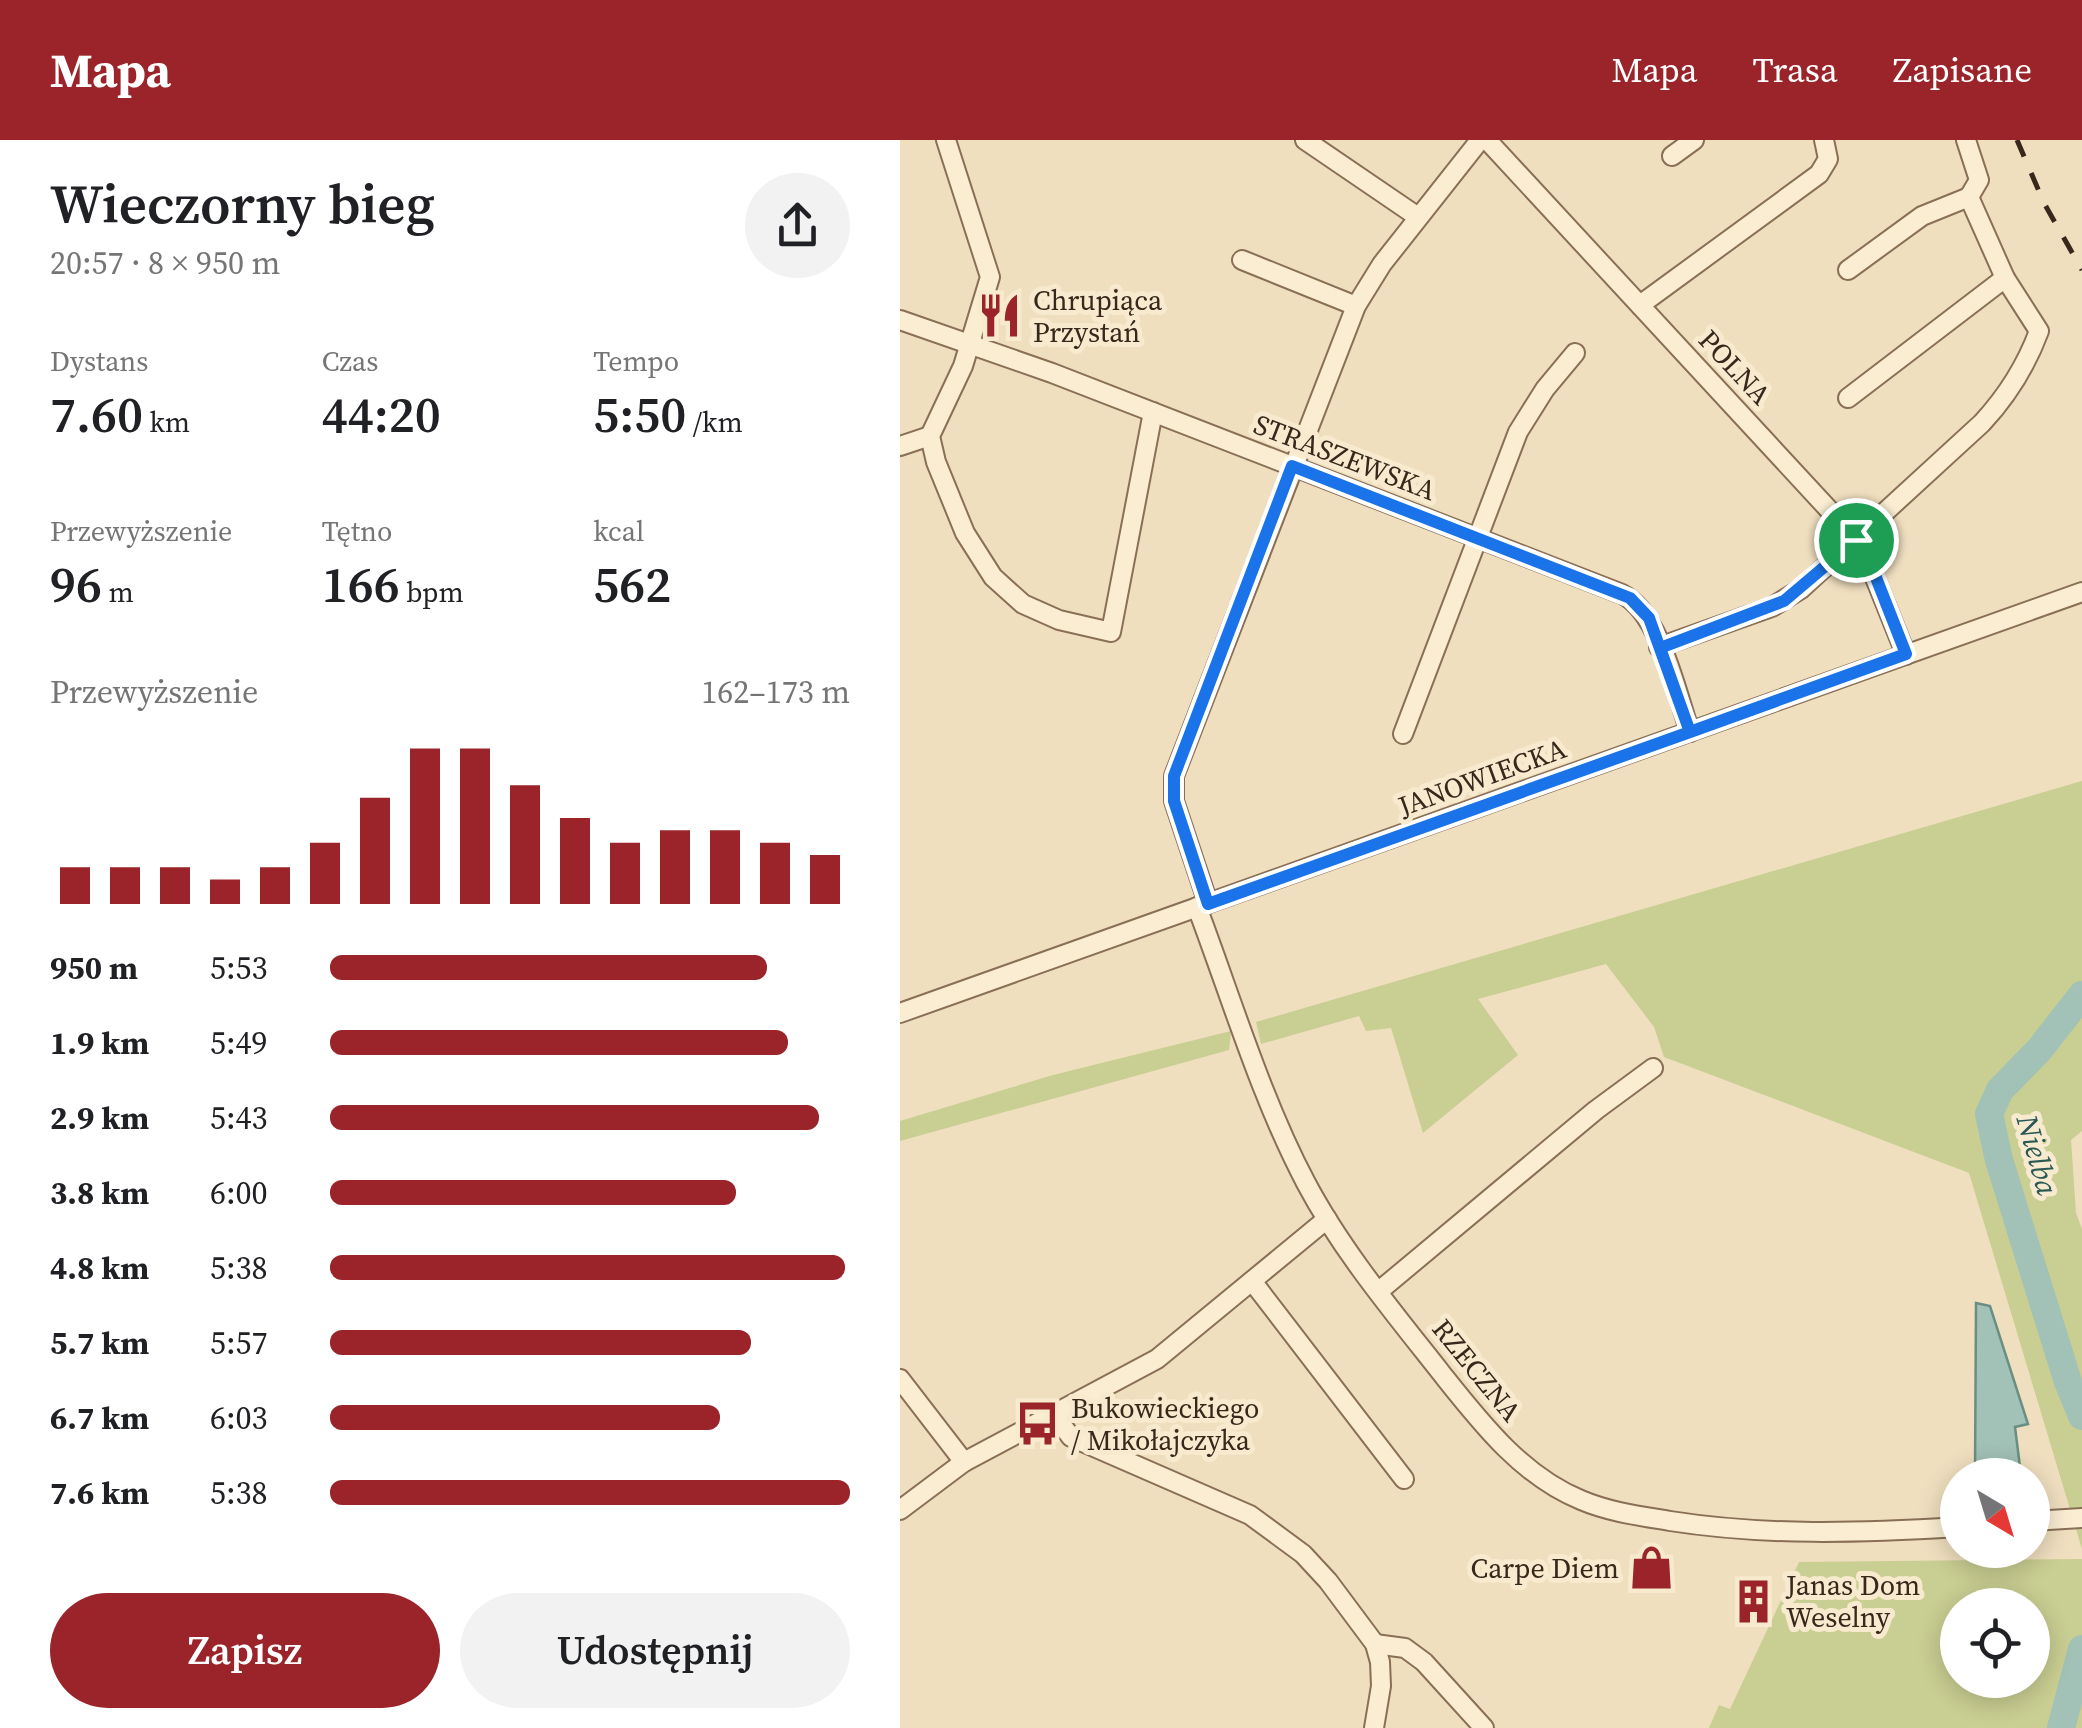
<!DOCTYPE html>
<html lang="pl">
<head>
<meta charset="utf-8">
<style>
  :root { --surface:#fff; --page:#f2f2f2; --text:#202124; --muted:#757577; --accent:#9a2429 }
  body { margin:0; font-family:"Source Serif 4",serif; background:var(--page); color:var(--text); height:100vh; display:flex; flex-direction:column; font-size:38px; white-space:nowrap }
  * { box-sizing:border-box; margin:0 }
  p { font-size:32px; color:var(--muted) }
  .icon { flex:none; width:55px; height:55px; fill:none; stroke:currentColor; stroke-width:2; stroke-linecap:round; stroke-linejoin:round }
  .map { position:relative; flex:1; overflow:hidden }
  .side { display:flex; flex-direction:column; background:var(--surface); width:900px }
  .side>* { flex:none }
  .needle { width:65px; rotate:142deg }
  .buttons { position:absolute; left:1040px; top:1318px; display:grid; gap:20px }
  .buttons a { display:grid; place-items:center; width:110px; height:110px; border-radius:50%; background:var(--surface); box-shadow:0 5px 25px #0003; font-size:50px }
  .pin { position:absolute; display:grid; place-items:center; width:85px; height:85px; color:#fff; margin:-42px; border:5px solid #fff; border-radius:50%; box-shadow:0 2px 10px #0007 }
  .round { display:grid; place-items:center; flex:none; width:105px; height:105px; border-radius:52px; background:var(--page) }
  .headline { display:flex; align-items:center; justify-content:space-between; height:170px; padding:0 50px }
  h1 { font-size:55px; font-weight:600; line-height:75px }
  .metrics { display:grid; grid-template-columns:repeat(3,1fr); gap:15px; height:170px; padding:10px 50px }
  .metrics div { display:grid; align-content:center }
  .metrics b { font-size:50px; font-weight:600 }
  .metrics small { font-size:28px; font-weight:400 }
  .metrics p { font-size:28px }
  .chart { height:280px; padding:20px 50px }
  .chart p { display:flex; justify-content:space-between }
  .chart svg { width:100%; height:180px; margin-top:10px; stroke:var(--accent); stroke-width:6 }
  .cta { display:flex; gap:20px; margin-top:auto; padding:20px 50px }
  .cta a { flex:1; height:115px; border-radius:60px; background:var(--accent); color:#fff; font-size:40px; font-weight:600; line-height:115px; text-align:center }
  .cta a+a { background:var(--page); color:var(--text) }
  ul { padding:0 50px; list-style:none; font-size:32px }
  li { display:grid; grid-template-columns:160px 120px 1fr; align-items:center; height:75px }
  li i { height:25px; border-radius:12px; background:var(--accent) }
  header { display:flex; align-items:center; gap:60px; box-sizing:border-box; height:140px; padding:0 50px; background:var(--accent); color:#fff }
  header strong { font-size:48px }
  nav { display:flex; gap:55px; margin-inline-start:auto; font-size:35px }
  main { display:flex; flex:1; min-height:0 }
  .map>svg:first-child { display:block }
  .green { fill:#c9ce92; fill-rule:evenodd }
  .water { fill:#a2c1b7; stroke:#698f84; stroke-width:2.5 }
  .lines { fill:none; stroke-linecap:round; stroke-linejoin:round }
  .river { stroke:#a2c1b7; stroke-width:28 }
  .minor-casing { stroke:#896f56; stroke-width:22 }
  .minor { stroke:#faedd2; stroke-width:18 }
  .rail { stroke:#38281c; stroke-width:5; stroke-dasharray:18 18; stroke-linecap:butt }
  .route-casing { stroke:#fff; stroke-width:20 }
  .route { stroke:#1a73e8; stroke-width:12 }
  .labels { text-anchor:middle; stroke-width:10; stroke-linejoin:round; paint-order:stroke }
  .poi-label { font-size:28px; fill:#38281c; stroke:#f7eace; text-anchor:start }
  .street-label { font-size:28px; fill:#38281c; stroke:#f7eace }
  .water-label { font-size:30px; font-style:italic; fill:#2a5854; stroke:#f7eace }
</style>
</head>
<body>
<header>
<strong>Mapa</strong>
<nav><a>Mapa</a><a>Trasa</a><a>Zapisane</a></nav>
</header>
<main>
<section class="side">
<div class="headline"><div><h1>Wieczorny bieg</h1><p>20:57 · 8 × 950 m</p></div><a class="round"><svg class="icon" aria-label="share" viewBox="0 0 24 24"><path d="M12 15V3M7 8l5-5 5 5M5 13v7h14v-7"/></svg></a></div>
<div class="metrics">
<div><p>Dystans</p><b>7.60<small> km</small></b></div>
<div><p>Czas</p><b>44:20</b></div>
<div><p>Tempo</p><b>5:50<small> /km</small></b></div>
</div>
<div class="metrics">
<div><p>Przewyższenie</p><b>96<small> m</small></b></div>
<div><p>Tętno</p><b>166<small> bpm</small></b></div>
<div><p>kcal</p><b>562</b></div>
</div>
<div class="chart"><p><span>Przewyższenie</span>162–173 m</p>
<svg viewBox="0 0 160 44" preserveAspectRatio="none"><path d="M5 44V35M15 44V35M25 44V35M35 44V38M45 44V35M55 44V29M65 44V18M75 44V6M85 44V6M95 44V15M105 44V23M115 44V29M125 44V26M135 44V26M145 44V29M155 44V32"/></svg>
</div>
<ul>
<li><b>950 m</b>5:53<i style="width:84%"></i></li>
<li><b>1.9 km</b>5:49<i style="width:88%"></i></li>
<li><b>2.9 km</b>5:43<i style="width:94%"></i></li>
<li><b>3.8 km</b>6:00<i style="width:78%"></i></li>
<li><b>4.8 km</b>5:38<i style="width:99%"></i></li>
<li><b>5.7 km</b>5:57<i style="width:81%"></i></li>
<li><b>6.7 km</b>6:03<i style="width:75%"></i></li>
<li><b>7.6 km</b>5:38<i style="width:100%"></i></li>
</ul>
<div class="cta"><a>Zapisz</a><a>Udostępnij</a></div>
</section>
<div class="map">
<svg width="1182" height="1588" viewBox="0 0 1182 1588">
  <rect width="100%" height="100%" fill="#f0dfbf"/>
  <g class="green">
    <polygon points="1182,641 1182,991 1171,1000 1176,1073 1182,1089 1182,1409 1069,1033 764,917 754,887 706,824 578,859 618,915 523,993 491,888 466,891 459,876 361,904 356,882"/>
    <polygon points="331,891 329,910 0,1001 0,981 153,935"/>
    <path d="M1182,1419V1588H809L819,1565L830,1569L899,1422ZM1058,1465H1132V1540H1058Z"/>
  </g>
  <polygon class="water" points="1076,1163 1090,1166 1128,1284 1115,1287 1121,1335 1075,1335"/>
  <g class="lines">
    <g class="river">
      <polyline points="1182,855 1139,910 1100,950 1089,974 1099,1020 1168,1242 1182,1276"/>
      <polyline points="1161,1588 1182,1509"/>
    </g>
    <defs>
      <g id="minor">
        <polyline points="46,0 90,137 63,226 30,296 36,322 65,393 93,437 123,464 159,480 211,492 253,272"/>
        <polyline points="405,0 518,77"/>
        <polyline points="587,0 956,399 965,413 1006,515"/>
        <polyline points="772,16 794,0"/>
        <polyline points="342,120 456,166"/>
        <polyline points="948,130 1022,76 1069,57"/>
        <polyline points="740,165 919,34 928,19 924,0"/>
        <path d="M0,180L152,233L722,454C760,473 776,552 790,592"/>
        <polyline points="948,258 1105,138"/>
        <polyline points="0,306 30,296"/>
        <path d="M759,507L872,467L901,449L1082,283C1107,256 1126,226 1139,191L1105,138L1069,57L1079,40L1066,0"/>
        <polyline points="503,594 618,292 645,249 675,213"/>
        <polyline points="308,763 274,661 274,636 456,166 482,124 580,0"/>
        <path d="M297,767C331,857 361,958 406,1043C442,1111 494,1173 542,1234C581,1283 622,1336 681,1360C709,1372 740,1376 770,1381C866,1396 960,1393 1058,1387"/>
        <polyline points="0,873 1182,452"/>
        <polyline points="352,1141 504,1339"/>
        <polyline points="479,1151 696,970 753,928"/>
        <polyline points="0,1239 64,1322"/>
        <polyline points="154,1275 171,1297 350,1375 403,1414 428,1441 475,1504 480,1522 481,1546 474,1588"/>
        <polyline points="0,1370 64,1322 257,1219 427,1079"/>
        <polyline points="1132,1381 1182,1378"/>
        <polyline points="475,1504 505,1508 524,1522 584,1588"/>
      </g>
    </defs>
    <use href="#minor" class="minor-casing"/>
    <use href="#minor" class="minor"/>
    <polyline class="rail" points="1117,0 1144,63 1182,130"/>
  </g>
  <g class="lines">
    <defs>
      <polyline id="route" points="956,400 884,461 760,508 790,592 308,764 274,661 274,636 392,326 730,458 749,478 790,592 1006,514 973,430 956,400"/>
    </defs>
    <use href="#route" class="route-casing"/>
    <use href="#route" class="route"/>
  </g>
  <defs>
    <symbol id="restaurant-bare" viewBox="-9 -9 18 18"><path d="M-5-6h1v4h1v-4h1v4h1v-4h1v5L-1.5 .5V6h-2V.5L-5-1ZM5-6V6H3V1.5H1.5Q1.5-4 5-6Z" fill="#9a2429" stroke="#f7eace" stroke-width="2.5" paint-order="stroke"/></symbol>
    <symbol id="bus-bare" viewBox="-9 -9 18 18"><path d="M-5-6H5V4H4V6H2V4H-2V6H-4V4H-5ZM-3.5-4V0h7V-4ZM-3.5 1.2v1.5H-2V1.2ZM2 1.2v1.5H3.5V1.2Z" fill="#9a2429" stroke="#f7eace" stroke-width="2.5" paint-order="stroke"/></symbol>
    <symbol id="shop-bare" viewBox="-9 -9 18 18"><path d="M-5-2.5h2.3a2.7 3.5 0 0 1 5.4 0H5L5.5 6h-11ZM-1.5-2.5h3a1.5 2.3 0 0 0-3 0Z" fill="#9a2429" stroke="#f7eace" stroke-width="2.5" paint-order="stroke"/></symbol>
    <symbol id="building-bare" viewBox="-9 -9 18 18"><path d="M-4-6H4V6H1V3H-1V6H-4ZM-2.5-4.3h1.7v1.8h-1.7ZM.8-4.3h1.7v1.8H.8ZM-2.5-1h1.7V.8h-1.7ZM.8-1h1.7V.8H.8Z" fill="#9a2429" stroke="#f7eace" stroke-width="2.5" paint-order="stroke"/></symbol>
  </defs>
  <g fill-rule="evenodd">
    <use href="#restaurant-bare" x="68" y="144" width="63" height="63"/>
    <use href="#bus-bare" x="106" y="1252" width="63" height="63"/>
    <use href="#shop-bare" x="720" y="1396" width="63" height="63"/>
    <use href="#building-bare" x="822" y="1430" width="63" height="63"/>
  </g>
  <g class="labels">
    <g class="poi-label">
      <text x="133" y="170">Chrupiąca<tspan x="133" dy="32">Przystań</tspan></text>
      <text x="171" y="1278">Bukowieckiego<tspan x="171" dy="32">/ Mikołajczyka</tspan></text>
      <text x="719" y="1438" text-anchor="end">Carpe Diem</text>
      <text x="886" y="1455">Janas Dom<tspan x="886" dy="32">Weselny</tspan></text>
    </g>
    <g class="street-label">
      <text transform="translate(835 227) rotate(47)" y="10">POLNA</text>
      <text transform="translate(445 317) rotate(21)" y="10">STRASZEWSKA</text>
      <text transform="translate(582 637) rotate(-20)" y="10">JANOWIECKA</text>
      <text transform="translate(577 1230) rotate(51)" y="10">RZECZNA</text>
    </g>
    <g class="water-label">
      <text transform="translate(1137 1015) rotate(74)" y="10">Nielba</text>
    </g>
  </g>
</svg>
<div class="buttons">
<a><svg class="needle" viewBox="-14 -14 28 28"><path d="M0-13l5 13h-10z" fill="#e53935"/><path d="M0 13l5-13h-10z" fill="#757577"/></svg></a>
<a><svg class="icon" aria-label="locate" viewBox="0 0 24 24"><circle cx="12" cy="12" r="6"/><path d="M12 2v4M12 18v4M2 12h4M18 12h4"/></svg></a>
</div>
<div class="pin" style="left:956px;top:400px;background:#1e9e55"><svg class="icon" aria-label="arrive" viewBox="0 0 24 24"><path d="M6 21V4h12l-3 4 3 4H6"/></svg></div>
</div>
</main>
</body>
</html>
